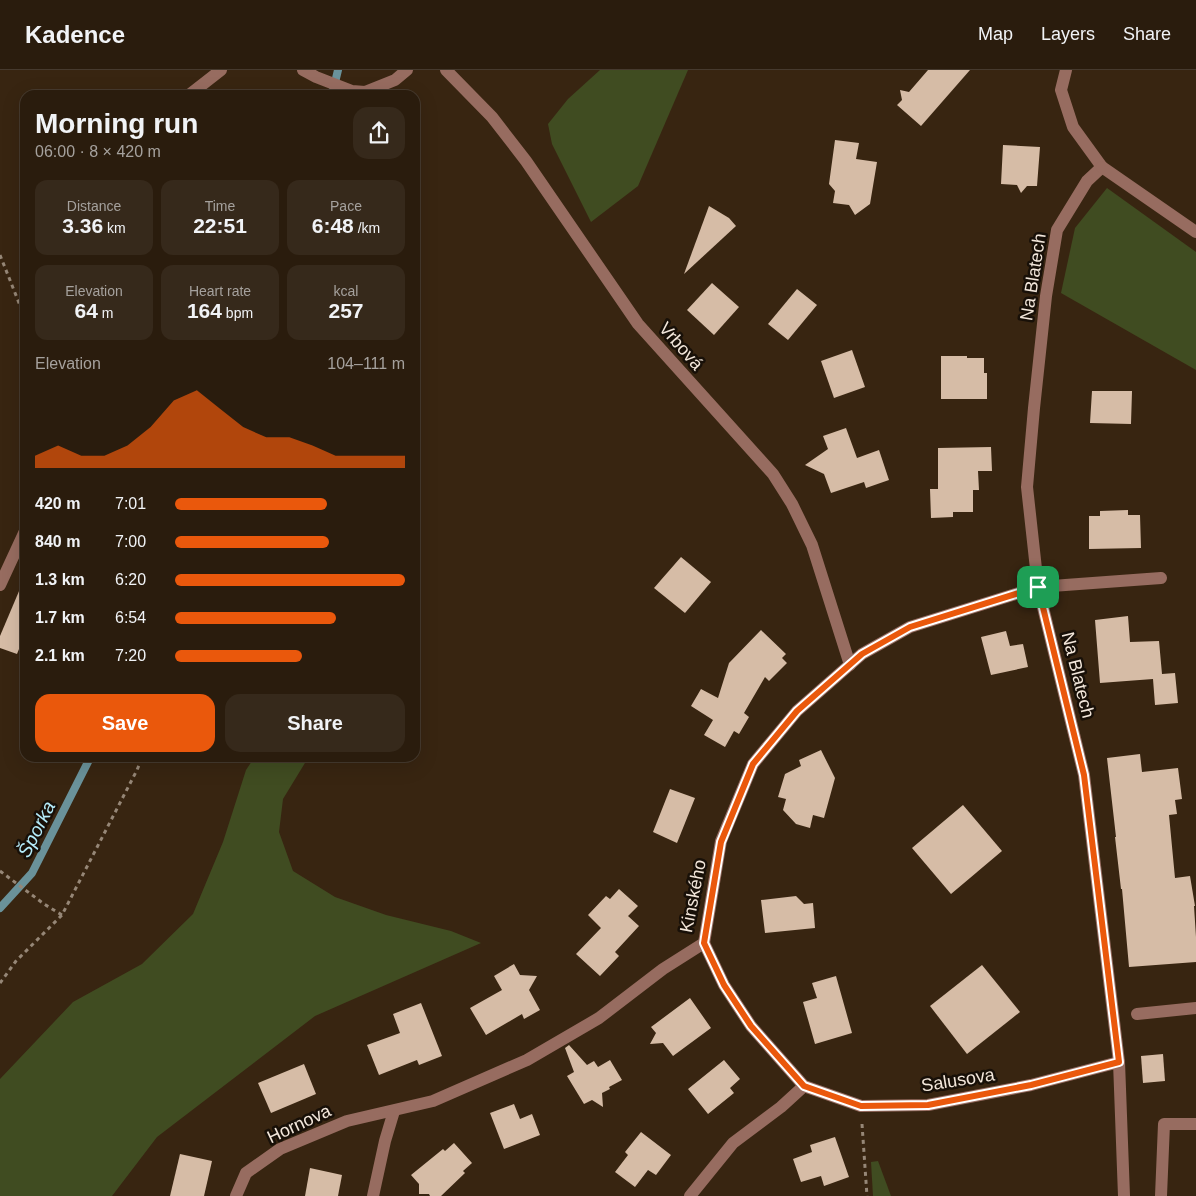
<!DOCTYPE html>
<html lang="en">
<head>
<meta charset="utf-8">
<style>
  :root { --surface:#2a1c0d; --page:#36291b; --text:#f1f3f6; --muted:#a5a19d; --line:#463a2e; --accent:#ea580c }
  body { margin:0; font-family:Arial,sans-serif; background:var(--page); color:var(--text); height:100vh; display:flex; flex-direction:column; font-size:19px; white-space:nowrap }
  * { box-sizing:border-box; margin:0 }
  p { font-size:16px; color:var(--muted) }
  .icon { flex:none; width:28px; height:28px; fill:none; stroke:currentColor; stroke-width:2; stroke-linecap:round; stroke-linejoin:round }
  .map { position:relative; flex:1; overflow:hidden }
  .details { position:absolute; left:20px; top:20px; width:400px; height:672px; display:flex; flex-direction:column; background:var(--surface); border-radius:15px; box-shadow:0 5px 20px #0002,0 0 0 1px var(--line) }
  .details>* { flex:none }
  .pin { position:absolute; display:grid; place-items:center; width:42px; height:42px; color:#fff; margin:-21px; border-radius:10px; box-shadow:0 2px 8px #0006 }
  .round { display:grid; place-items:center; flex:none; width:52px; height:52px; border-radius:15px; background:var(--page) }
  .head { display:flex; align-items:center; justify-content:space-between; height:85px; padding:0 15px }
  h1 { font-size:28px; font-weight:600; line-height:38px }
  .metrics { display:grid; grid-template-columns:repeat(3,1fr); gap:8px; height:85px; padding:5px 15px }
  .metrics div { display:grid; align-content:center; border-radius:12px; background:var(--page); text-align:center }
  .metrics b { font-size:21px; font-weight:600 }
  .metrics small { font-size:14px; font-weight:400 }
  .metrics p { font-size:14px }
  .chart { height:140px; padding:10px 15px }
  .chart p { display:flex; justify-content:space-between }
  .chart svg { width:100%; height:90px; margin-top:5px; fill:var(--accent); opacity:.7 }
  .primary-button { display:flex; gap:10px; margin-top:auto; padding:10px 15px }
  .primary-button a { flex:1; height:58px; border-radius:15px; background:var(--accent); color:#fff; font-size:20px; font-weight:600; line-height:58px; text-align:center }
  .primary-button a+a { background:var(--page); color:var(--text) }
  ul { padding:0 15px; list-style:none; font-size:16px }
  li { display:grid; grid-template-columns:80px 60px 1fr; align-items:center; height:38px }
  li i { height:12px; border-radius:6px; background:var(--accent) }
  header { display:flex; align-items:center; gap:30px; box-sizing:border-box; height:70px; padding:0 25px; background:var(--surface); border-bottom:1px solid var(--line) }
  header strong { font-size:24px }
  nav { display:flex; gap:28px; margin-inline-start:auto; font-size:18px }
  .map>svg:first-child { display:block }
  .green { fill:#404c21 }
  .lines { fill:none; stroke-linecap:round; stroke-linejoin:round }
  .stream { stroke:#6a929a; stroke-width:8 }
  .building { fill:#d6bca6 }
  .path { stroke:#968777; stroke-width:3; stroke-dasharray:4 4; stroke-linecap:butt }
  .minor { stroke:#976c60; stroke-width:12 }
  .route-casing { stroke:#fff; stroke-width:10 }
  .route { stroke:#ea580c; stroke-width:6 }
  .labels { text-anchor:middle; stroke-width:5; stroke-linejoin:round; paint-order:stroke }
  .street-label { font-size:18px; fill:#f3e7db; stroke:#181008 }
  .water-label { font-size:19px; font-style:italic; fill:#b5ecfa; stroke:#181008 }
</style>
</head>
<body>
<header>
<strong>Kadence</strong>
<nav><a>Map</a><a>Layers</a><a>Share</a></nav>
</header>
<div class="map">
<svg width="1196" height="1126" viewBox="0 0 1196 1126">
  <rect width="100%" height="100%" fill="#382511"/>
  <g class="green">
    <polygon points="600,0 688,0 638,116 591,152 552,74 548,54 568,29"/>
    <polygon points="1107,118 1196,182 1196,300 1061,223 1075,158"/>
    <polygon points="254,688 308,688 283,729 279,762 293,801 335,827 386,845 451,861 481,873 315,946 157,1067 112,1126 0,1126 0,1009 73,932 142,894 193,844 223,772 246,700"/>
    <polygon points="878,1091 891,1126 873,1126 871,1092"/>
  </g>
  <g class="lines">
    <g class="stream">
      <polyline points="332,25 338,0"/>
      <polyline points="0,838 32,803 90,688"/>
    </g>
  </g>
  <g class="building">
    <polygon points="928,0 970,0 921,56 897,35 902,30 900,20 909,22"/>
    <polygon points="835,70 859,73 856,89 877,92 870,134 855,145 849,135 833,133 835,121 829,114"/>
    <polygon points="1003,75 1040,77 1037,116 1027,116 1021,123 1017,115 1001,114"/>
    <polygon points="709,136 729,148 736,156 684,204"/>
    <polygon points="712,213 739,237 714,265 687,240"/>
    <polygon points="797,219 817,235 788,270 768,254"/>
    <polygon points="852,280 865,317 834,328 821,291"/>
    <polygon points="941,286 967,286 967,288 984,288 984,303 987,303 987,329 941,329"/>
    <polygon points="1092,321 1132,321 1131,354 1090,353"/>
    <polygon points="846,358 857,388 879,380 889,410 866,418 864,412 831,423 824,404 805,395 828,379 823,366"/>
    <polygon points="991,377 992,401 978,401 979,420 973,420 973,442 953,442 953,447 931,448 930,419 938,419 938,378"/>
    <polygon points="1128,440 1128,445 1140,445 1141,478 1089,479 1089,446 1100,446 1100,441"/>
    <polygon points="681,487 711,512 685,543 654,518"/>
    <polygon points="25,507 25,564 17,584 0,578 0,566"/>
    <polygon points="1128,546 1130,572 1159,571 1162,604 1175,603 1178,633 1155,635 1153,609 1100,613 1095,550"/>
    <polygon points="761,560 786,584 782,588 787,593 769,611 765,607 744,643 749,647 739,664 734,661 725,677 704,665 713,650 691,636 701,619 718,628 729,593"/>
    <polygon points="1006,561 1010,576 1023,574 1028,597 991,605 981,567"/>
    <polygon points="821,680 835,708 824,748 813,745 810,758 796,754 783,740 786,729 778,727 785,704 801,696 799,690"/>
    <polygon points="1140,684 1142,702 1178,698 1182,729 1175,730 1177,744 1169,745 1175,808 1190,806 1195,836 1194,836 1196,867 1196,892 1129,897 1122,819 1121,819 1115,767 1116,767 1107,688"/>
    <polygon points="670,719 695,728 677,773 653,762"/>
    <polygon points="963,735 1002,781 951,824 912,778"/>
    <polygon points="619,819 638,836 628,846 639,856 615,882 619,886 600,906 576,884 601,858 588,845 606,826 610,829"/>
    <polygon points="796,826 804,834 813,833 815,858 765,863 761,830"/>
    <polygon points="514,894 520,905 537,906 529,920 540,940 524,949 522,944 486,965 470,938 502,920 494,906"/>
    <polygon points="982,895 1020,942 967,984 930,936"/>
    <polygon points="836,906 852,963 815,974 803,932 817,928 812,913"/>
    <polygon points="690,928 711,958 673,986 663,973 650,974 656,963 651,957"/>
    <polygon points="421,933 442,986 419,995 417,990 379,1005 367,975 400,963 393,944"/>
    <polygon points="569,975 587,995 594,991 598,997 610,990 622,1010 609,1017 610,1019 602,1023 603,1037 592,1030 584,1034 567,1006 574,1002 565,978"/>
    <polygon points="1163,984 1165,1011 1143,1013 1141,986"/>
    <polygon points="724,990 740,1009 730,1018 734,1023 708,1044 688,1019"/>
    <polygon points="304,994 316,1024 271,1043 258,1013"/>
    <polygon points="514,1034 520,1049 532,1044 540,1065 504,1079 490,1043"/>
    <polygon points="641,1062 671,1085 656,1105 648,1100 635,1117 615,1102 628,1085 625,1082"/>
    <polygon points="835,1067 849,1107 824,1116 821,1106 801,1112 793,1089 812,1082 810,1075"/>
    <polygon points="454,1073 472,1093 463,1101 465,1103 441,1126 430,1126 429,1124 419,1124 419,1114 411,1105 443,1079 445,1081"/>
    <polygon points="180,1084 212,1091 204,1126 170,1126"/>
    <polygon points="310,1098 342,1105 338,1126 305,1126"/>
  </g>
  <g class="lines">
    <g class="path">
      <polyline points="0,185 25,248"/>
      <polyline points="0,801 44,834 62,845"/>
      <polyline points="0,913 16,891 62,845 137,700 142,688"/>
      <polyline points="862,1054 867,1126"/>
    </g>
    <g class="minor">
      <polyline points="303,0 316,7 352,21 365,22 395,10 407,0"/>
      <polyline points="446,0 492,47 526,91 638,254 773,404 792,434 812,475 850,595"/>
      <polyline points="1066,0 1061,20 1073,57 1102,97 1087,111 1057,160 1046,226 1034,338 1027,417 1038,517 1084,705 1119,992 1124,1126"/>
      <polyline points="189,25 221,0"/>
      <polyline points="1102,97 1196,162"/>
      <polyline points="0,515 25,461"/>
      <polyline points="704,873 724,915 751,956 804,1016 861,1036 928,1035 1031,1015 1119,992"/>
      <polyline points="1137,944 1196,938"/>
      <polyline points="236,1126 246,1103 280,1079 347,1051 433,1031 527,990 599,948 663,899 704,873 721,771 753,694 797,641 862,584 910,557 1038,517 1161,508"/>
      <polyline points="373,1126 385,1071 394,1041"/>
      <polyline points="690,1126 733,1073 781,1037 804,1016"/>
      <polyline points="1161,1126 1164,1054 1196,1054"/>
    </g>
  </g>
  <g class="lines">
    <defs>
      <polygon id="route" points="1038,517 1084,705 1119,992 1031,1015 928,1035 861,1036 804,1016 751,956 724,915 704,873 721,772 753,694 797,641 862,584 910,557"/>
    </defs>
    <use href="#route" class="route-casing"/>
    <use href="#route" class="route"/>
  </g>
  <g class="labels">
    <g class="street-label">
      <text transform="translate(1033 207) rotate(-81)" y="6">Na Blatech</text>
      <text transform="translate(681 276) rotate(49)" y="6">Vrbová</text>
      <text transform="translate(1078 605) rotate(76)" y="6">Na Blatech</text>
      <text transform="translate(693 826) rotate(-79)" y="6">Kinského</text>
      <text transform="translate(958 1010) rotate(-9)" y="6">Salusova</text>
      <text transform="translate(299 1054) rotate(-25)" y="6">Hornova</text>
    </g>
    <g class="water-label">
      <text transform="translate(36 759) rotate(-63)" y="7">Šporka</text>
    </g>
  </g>
</svg>
<div class="pin" style="left:1038px;top:517px;background:#1e9e55"><svg class="icon" aria-label="arrive" viewBox="0 0 24 24"><path d="M6 21V4h12l-3 4 3 4H6"/></svg></div>
<section class="details">
<div class="head"><div><h1>Morning run</h1><p>06:00 · 8 × 420 m</p></div><a class="round"><svg class="icon" aria-label="share" viewBox="0 0 24 24"><path d="M12 15V3M7 8l5-5 5 5M5 13v7h14v-7"/></svg></a></div>
<div class="metrics">
<div><p>Distance</p><b>3.36<small> km</small></b></div>
<div><p>Time</p><b>22:51</b></div>
<div><p>Pace</p><b>6:48<small> /km</small></b></div>
</div>
<div class="metrics">
<div><p>Elevation</p><b>64<small> m</small></b></div>
<div><p>Heart rate</p><b>164<small> bpm</small></b></div>
<div><p>kcal</p><b>257</b></div>
</div>
<div class="chart"><p><span>Elevation</span>104–111 m</p>
<svg viewBox="0 0 160 44" preserveAspectRatio="none"><path d="M0 44V38L10 33L20 38L30 38L40 33L50 24L60 11L70 6L80 15L90 24L100 29L110 29L120 33L130 38L140 38L150 38L160 38V44z"/></svg>
</div>
<ul>
<li><b>420 m</b>7:01<i style="width:66%"></i></li>
<li><b>840 m</b>7:00<i style="width:67%"></i></li>
<li><b>1.3 km</b>6:20<i style="width:100%"></i></li>
<li><b>1.7 km</b>6:54<i style="width:70%"></i></li>
<li><b>2.1 km</b>7:20<i style="width:55%"></i></li>
</ul>
<div class="primary-button"><a>Save</a><a>Share</a></div>
</section>
</div>
</body>
</html>
